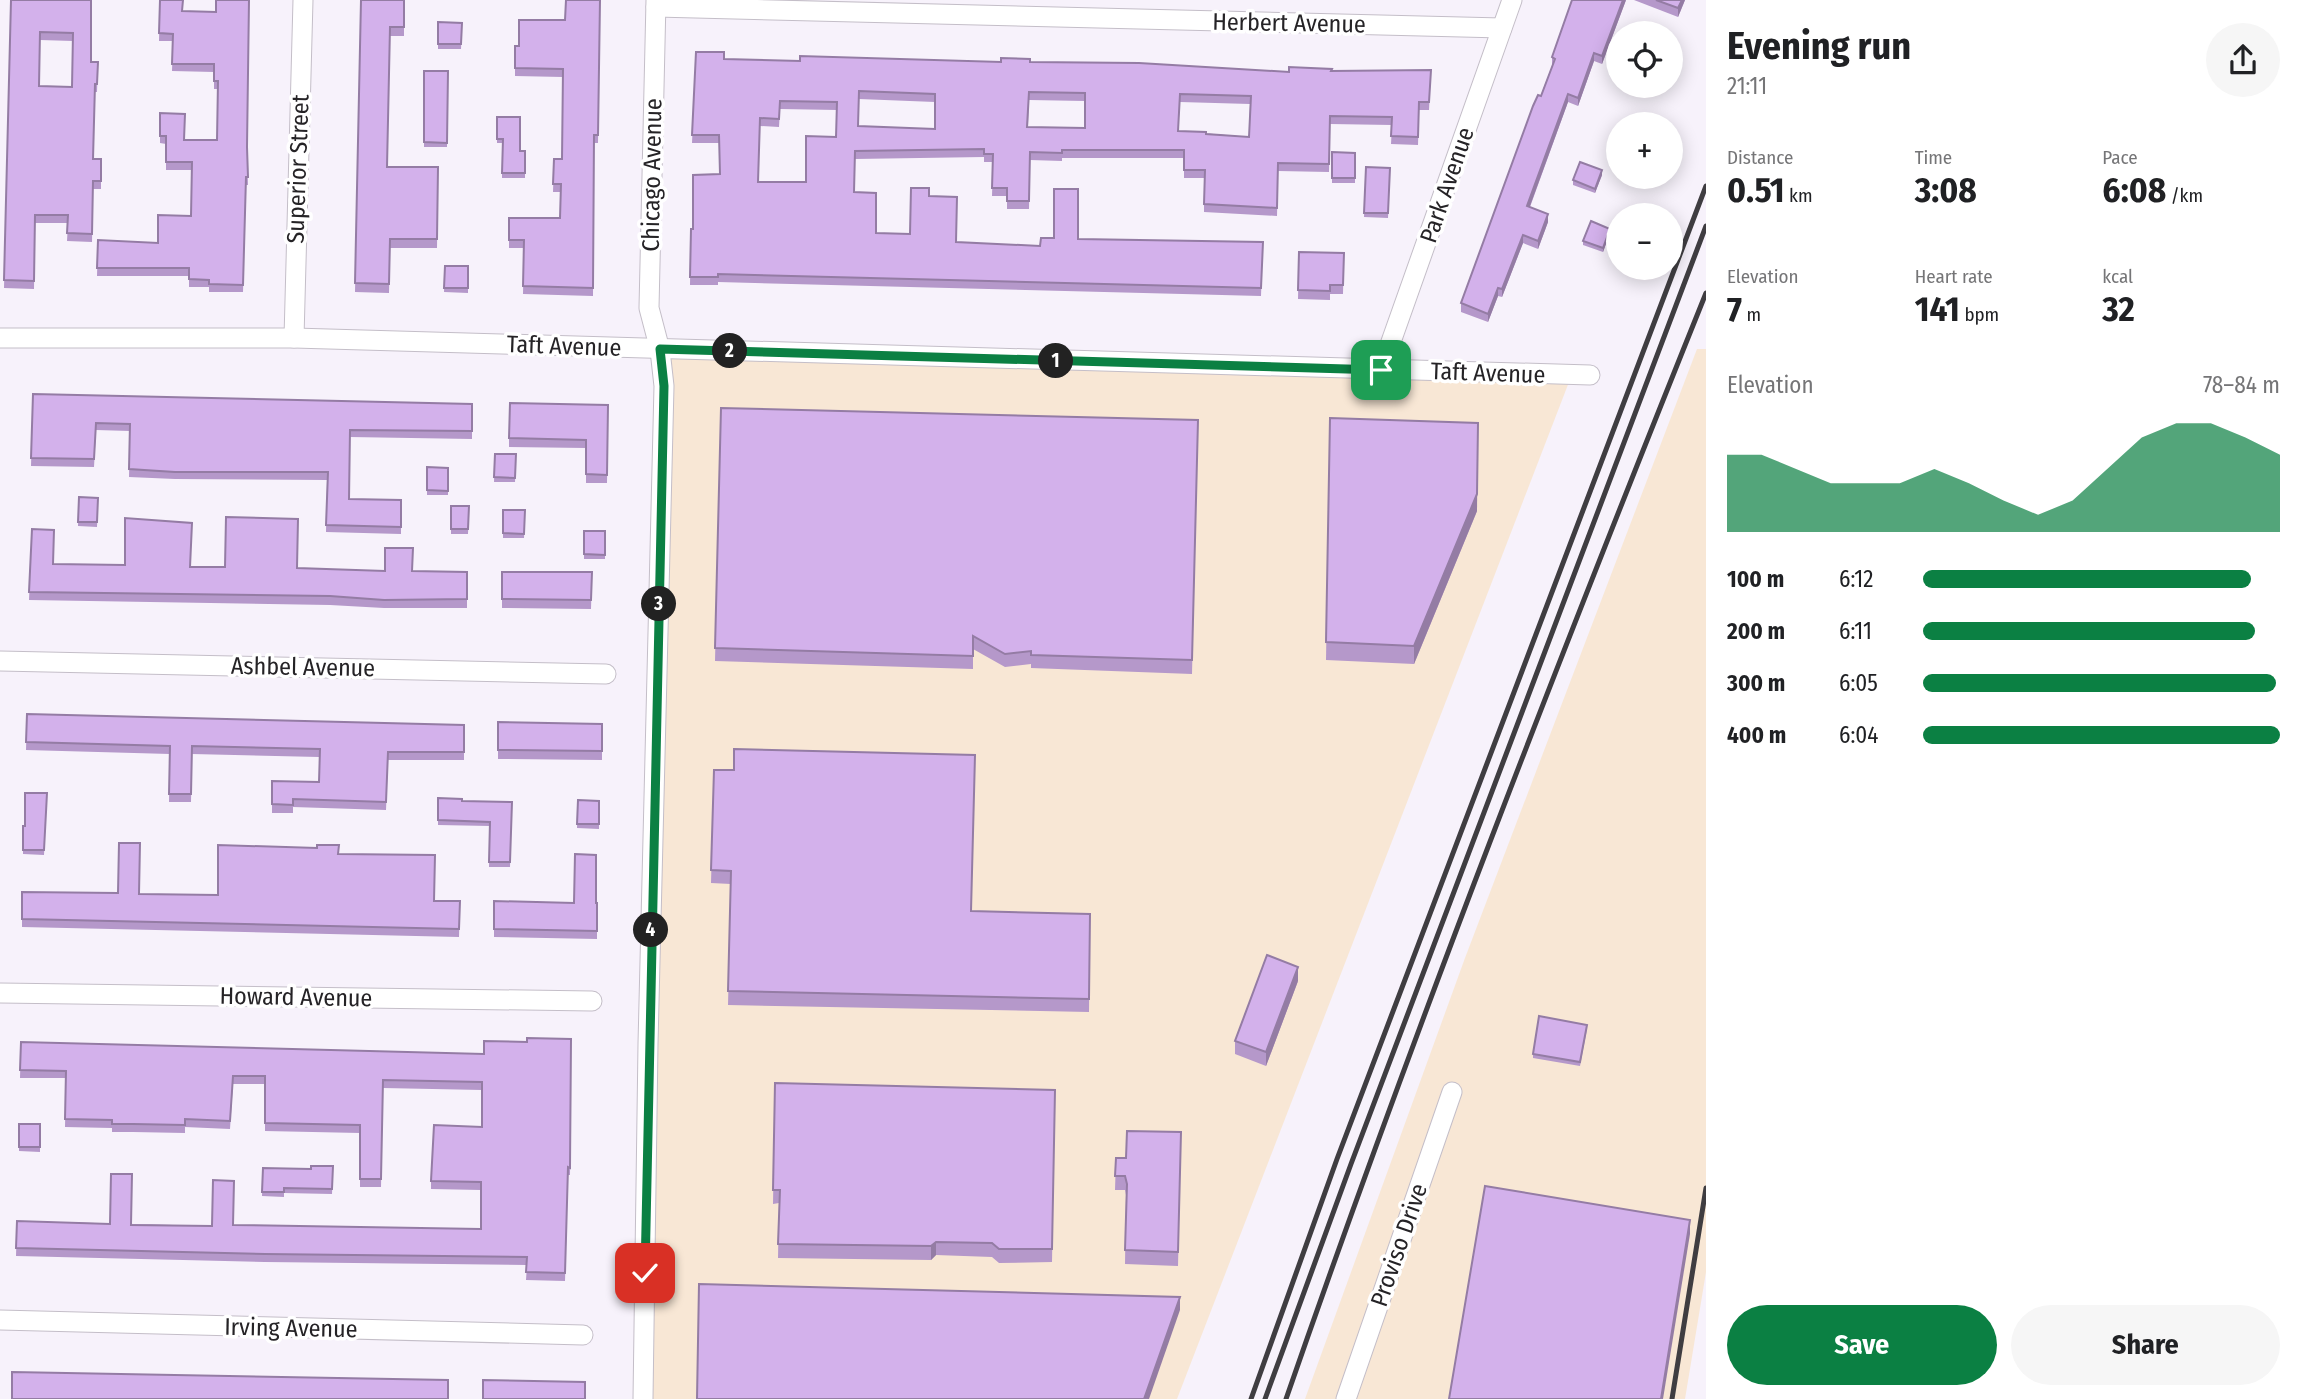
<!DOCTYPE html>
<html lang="en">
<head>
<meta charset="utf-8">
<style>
  :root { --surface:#fff; --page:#f6f6f6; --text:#202124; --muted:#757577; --accent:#0b8043 }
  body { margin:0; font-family:"Fira Sans Condensed",sans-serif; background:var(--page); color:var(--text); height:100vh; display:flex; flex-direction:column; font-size:26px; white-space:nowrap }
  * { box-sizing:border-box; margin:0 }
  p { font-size:23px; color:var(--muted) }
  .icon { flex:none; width:38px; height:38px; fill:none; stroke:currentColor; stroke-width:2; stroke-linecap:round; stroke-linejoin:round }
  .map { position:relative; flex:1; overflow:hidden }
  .drawer { display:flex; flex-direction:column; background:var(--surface); width:595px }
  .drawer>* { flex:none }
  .buttons { position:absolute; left:1606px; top:21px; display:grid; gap:14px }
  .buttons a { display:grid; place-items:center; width:77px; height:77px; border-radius:50%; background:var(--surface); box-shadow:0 4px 18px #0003; font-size:35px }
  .pin { position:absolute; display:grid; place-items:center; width:60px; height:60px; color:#fff; margin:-30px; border-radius:14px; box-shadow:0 4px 10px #0006 }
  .km { position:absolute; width:35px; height:35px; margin:-18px; border-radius:50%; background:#222; color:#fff; font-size:19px; line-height:35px; text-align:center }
  .round { display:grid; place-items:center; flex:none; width:74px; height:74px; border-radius:37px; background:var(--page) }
  .headline { display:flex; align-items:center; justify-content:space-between; height:119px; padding:0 21px }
  h1 { font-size:38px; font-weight:700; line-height:52px }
  .stats { display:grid; grid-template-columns:repeat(3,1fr); gap:10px; height:119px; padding:7px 21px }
  .stats div { display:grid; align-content:center }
  .stats b { font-size:35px; font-weight:700 }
  .stats small { font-size:19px; font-weight:400 }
  .stats p { font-size:19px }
  .chart { height:196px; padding:14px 21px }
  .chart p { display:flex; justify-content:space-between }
  .chart svg { width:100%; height:126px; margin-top:7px; fill:var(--accent); opacity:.7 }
  .cta { display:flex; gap:14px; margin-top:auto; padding:14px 21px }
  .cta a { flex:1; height:80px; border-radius:42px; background:var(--accent); color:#fff; font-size:28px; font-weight:700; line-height:80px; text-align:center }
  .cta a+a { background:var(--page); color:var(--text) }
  ul { padding:0 21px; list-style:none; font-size:23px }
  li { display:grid; grid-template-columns:112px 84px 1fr; align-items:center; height:52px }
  li i { height:18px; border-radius:9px; background:var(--accent) }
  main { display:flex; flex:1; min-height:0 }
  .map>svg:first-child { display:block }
  .industrial { fill:#f8e7d5 }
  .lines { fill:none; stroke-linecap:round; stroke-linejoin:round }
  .minor-casing { stroke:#c4bec8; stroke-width:21 }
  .minor { stroke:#fff; stroke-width:19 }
  .rail { stroke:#3f3d41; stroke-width:5 }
  .wall { fill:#b598ca; fill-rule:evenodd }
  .shaded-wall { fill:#947ca4 }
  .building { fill:#d3b1eb; stroke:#947ca4; stroke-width:2; fill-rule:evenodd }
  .route-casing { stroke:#fff; stroke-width:14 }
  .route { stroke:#0b8043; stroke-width:9 }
  .labels { text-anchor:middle; stroke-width:7; stroke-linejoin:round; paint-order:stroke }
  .street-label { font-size:24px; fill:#252326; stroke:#fff }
</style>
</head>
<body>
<main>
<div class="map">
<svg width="1706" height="1399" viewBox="0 0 1706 1399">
  <rect width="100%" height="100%" fill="#f7f2fb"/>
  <g class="industrial">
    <polygon points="1697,349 1706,349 1706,1272 1685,1399 1305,1399 1465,958"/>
    <polygon points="669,357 1569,382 1177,1399 647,1399"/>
  </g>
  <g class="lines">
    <defs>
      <g id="minor">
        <polyline points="656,7 1502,28"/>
        <polyline points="0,338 294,338 1590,375"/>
        <polyline points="294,338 303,0"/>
        <polyline points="1381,370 1512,0"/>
        <polyline points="0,661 606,674"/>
        <polyline points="0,993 592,1001"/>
        <polyline points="0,1320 583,1335"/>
        <polyline points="643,1399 648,1044 664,386 660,350 649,308 656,0"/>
        <polyline points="1346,1399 1452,1092"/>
      </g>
    </defs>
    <use href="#minor" class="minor-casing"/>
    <use href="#minor" class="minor"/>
    <g class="rail">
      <polyline points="1251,1399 1337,1159 1706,186"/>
      <polyline points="1265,1399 1351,1164 1706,226"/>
      <path d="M1286,1399C1415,1027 1559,659 1706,293"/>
      <polyline points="1672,1399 1706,1188"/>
    </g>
  </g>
  <g class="wall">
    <path d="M11,0H91V62H98L97,92H95L93,159H101V189H93L92,242L67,241L68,223H35L34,289L4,288ZM40,40L73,41L72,87L39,86Z"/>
    <polygon points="160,0 182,11 216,12 247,149 248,185 246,185 243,292 209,292 209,287 189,287 189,276 97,276 98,240 158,243 191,216 192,170 166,170 166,144 160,143 160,113 184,140 217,140 218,89 214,89 214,72 172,71 173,41 159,41"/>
    <polygon points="361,0 404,0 404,36 390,36 387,167 438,167 437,248 390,248 389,293 355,292"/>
    <polygon points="600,0 598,143 594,143 593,296 523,294 524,248 509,248 509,218 560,218 561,192 553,192 554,159 562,159 563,77 515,76 515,46 519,46"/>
    <polygon points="1626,0 1602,64 1594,61 1578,106 1568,102 1530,207 1548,222 1538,249 1523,243 1502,297 1498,296 1488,322 1461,312 1461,303 1552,66 1552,57"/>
    <polygon points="1634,0 1685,0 1678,17"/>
    <polygon points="438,22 462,23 461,49 438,49"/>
    <path d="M696,52L724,59L800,61L1030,62L1289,72L1431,70L1429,110H1419L1418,145L1391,144L1392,125L1330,124L1329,172L1278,171L1277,216L1204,212V178H1184V158H1062V161L1030,160L1029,209H1007V196H992L993,162H984V157L855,159L854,192L876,233L910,234L929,196L956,242L1040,246L1078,239L1263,242L1261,296L718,282V285H690L691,229H693L720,174L719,143H692ZM859,99L935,102V129L859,126ZM1029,100L1085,101V128L1028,127ZM1180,102L1250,104L1249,137L1178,131ZM780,109L837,110L836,137L806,182H758L760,126L779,127Z"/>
    <polygon points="424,71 448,71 447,147 424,147"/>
    <polygon points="497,117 520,151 525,151 525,178 502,178 502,143 497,143"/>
    <polygon points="1619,140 1619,163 1613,161 1613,156"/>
    <polygon points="1332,152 1355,153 1355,183 1332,183"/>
    <polygon points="1366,167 1390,168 1388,218 1364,217"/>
    <polygon points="1602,175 1595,193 1573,185 1573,180"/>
    <polygon points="1610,233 1603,252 1583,245 1583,241"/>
    <polygon points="1299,252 1344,253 1343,294 1330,294 1330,300 1298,299"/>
    <polygon points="445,266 468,266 468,293 444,292"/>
    <polygon points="33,394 472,404 472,439 350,437 349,499 401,500 401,534 326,532 327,480 175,479 129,477 130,431 96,430 94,467 31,466"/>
    <polygon points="608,405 607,483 586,483 586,448 509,447 509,438"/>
    <polygon points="721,408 1198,420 1192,674 1031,668 1031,664 1005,667 973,649 973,669 715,661"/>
    <polygon points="1330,418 1477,511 1414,664 1326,660"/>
    <polygon points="495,454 516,454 515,482 494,482"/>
    <polygon points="427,467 448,468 448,495 427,495"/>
    <polygon points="79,497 98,498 97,527 78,526"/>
    <polygon points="451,506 469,506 468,534 451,534"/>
    <polygon points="503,510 525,510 524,538 503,538"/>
    <polygon points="32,529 53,564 467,572 467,608 384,608 330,605 29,600"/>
    <rect x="584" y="531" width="21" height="28"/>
    <polygon points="502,572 592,572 591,609 502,608"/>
    <polygon points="27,714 464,725 464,760 388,760 386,810 293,807 293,813 272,813 272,781 319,782 319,757 192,754 191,802 169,802 170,754 26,750"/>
    <polygon points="498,722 602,724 602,760 498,759"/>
    <polygon points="714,770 971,911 1090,914 1089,1012 728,1005 731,884 711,883"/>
    <polygon points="47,793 44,855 23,854 23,826 25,826"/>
    <polygon points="438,798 462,801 512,802 510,867 489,867 490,826 438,825"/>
    <polygon points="578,800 599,801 599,829 577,828"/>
    <polygon points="339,854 434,901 460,901 459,937 22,927 22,892 218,895"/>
    <polygon points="494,901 597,903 597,939 494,937"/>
    <polygon points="1298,981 1266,1066 1235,1054 1235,1041"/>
    <polygon points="1587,1029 1580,1066 1533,1058 1533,1054"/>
    <polygon points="571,1039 570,1175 568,1175 565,1281 526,1280 527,1265 265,1262 16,1256 17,1221 212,1226 233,1225 481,1229 481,1190 431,1189 431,1181 482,1127 482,1090 383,1088 381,1187 360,1187 360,1133 265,1131 265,1084 233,1084 230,1129 185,1127 185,1133 133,1132 112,1132 112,1128 65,1127 66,1078 20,1078 21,1042 484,1054 527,1042"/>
    <polygon points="775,1083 1055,1090 1052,1262 999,1263 992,1257 936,1255 931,1260 778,1258 779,1203 773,1204"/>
    <polygon points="19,1124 40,1124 40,1152 19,1151"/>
    <polygon points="1181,1132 1178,1266 1125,1264 1126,1195 1125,1190 1115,1190 1116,1158 1126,1158"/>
    <polygon points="333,1166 332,1194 284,1193 284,1197 262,1196 263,1168 311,1169"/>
  </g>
  <g class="shaded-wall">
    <polygon points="1623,0 1626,0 1602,64 1602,56"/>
    <polygon points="1682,0 1685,0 1678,17 1678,8"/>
    <polygon points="1594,53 1594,61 1578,106 1578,98"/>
    <polygon points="1568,94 1568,102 1527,214 1527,206"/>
    <polygon points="1602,170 1602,175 1595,193 1595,189"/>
    <polygon points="1548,214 1548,222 1538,249 1538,241"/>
    <polygon points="1610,229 1610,233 1603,252 1603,248"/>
    <polygon points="1523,235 1523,243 1502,297 1502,289"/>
    <polygon points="1498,288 1498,296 1488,322 1488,314"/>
    <polygon points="1478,423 1477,511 1414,664 1414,646"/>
    <polygon points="1298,967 1298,981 1266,1066 1266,1052"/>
    <polygon points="1690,1220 1690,1234 1663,1399 1661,1399"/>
    <polygon points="936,1242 936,1255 931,1260 931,1246"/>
    <polygon points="1180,1297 1180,1310 1149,1399 1144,1399"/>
  </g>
  <g class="building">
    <path d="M11,0H91V62H98L97,84H95L93,159H101V181H93L92,234L67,233L68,215H35L34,281L4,280ZM40,32L73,33L72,87L39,86Z"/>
    <polygon points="160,0 183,0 182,11 216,12 216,0 249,0 247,147 248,177 246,177 243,285 209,284 209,280 189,279 189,268 97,268 98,240 158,243 158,215 191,216 192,162 166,162 166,136 160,136 160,113 185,114 184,140 217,140 218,81 214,81 214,64 172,64 173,34 159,33"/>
    <polygon points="361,0 404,0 404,27 390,27 387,167 438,167 437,239 390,239 389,284 355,283"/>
    <polygon points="566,0 600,0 598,135 594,135 593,288 523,286 524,240 509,240 509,218 560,218 561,184 553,184 554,159 562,159 563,69 515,68 515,46 519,46 519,20 565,20"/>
    <polygon points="1572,0 1623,0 1602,56 1594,53 1578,98 1568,94 1527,206 1548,214 1538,241 1523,235 1502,289 1498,288 1488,314 1461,303 1533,106 1538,95 1541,96 1555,59 1552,57"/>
    <polygon points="1656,0 1682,0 1678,8"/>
    <polygon points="438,22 462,23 461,44 438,44"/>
    <path d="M696,52H724V59L800,61V56L1001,62V58L1030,59V62L1139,63L1289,72V67L1332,69L1331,71L1431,70L1429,102H1419L1418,137L1391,136L1392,117L1330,116L1329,164L1278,163L1277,208L1204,204L1205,170H1184V150H1062V153L1030,152L1029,201H1007V188H992L993,154H984V149L855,151L854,192L876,193V233L910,234L911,188H929V196L957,197L956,242L1040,246L1041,238H1054V189H1078V239L1263,242L1261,288L718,274V277H690L691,229H693V175L720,174L719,135H692ZM859,91L935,94V129L858,126ZM1029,92L1085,93V128L1027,127ZM1180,94L1251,96L1249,137L1206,134V132L1178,131ZM780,101L837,102L836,137L806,136V182H758L760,118L779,119Z"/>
    <polygon points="424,71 448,71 447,143 424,142"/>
    <polygon points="497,117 520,117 520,151 525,151 525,173 502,173 503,139 497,139"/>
    <polygon points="1619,140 1619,158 1613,156"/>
    <polygon points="1332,152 1355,153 1355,178 1332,178"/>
    <polygon points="1580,162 1602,170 1595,189 1573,180"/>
    <polygon points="1366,167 1390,168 1388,213 1364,213"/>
    <polygon points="1591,221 1610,229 1603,248 1583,241"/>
    <polygon points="1299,252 1344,253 1343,285 1330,285 1330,291 1298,290"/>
    <polygon points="445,266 468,266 468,288 444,288"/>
    <polygon points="33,394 472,404 472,431 350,430 349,499 401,500 401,527 326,525 328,472 175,472 129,469 130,424 96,423 94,459 31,458"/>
    <polygon points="510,403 608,405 607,475 586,474 586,440 509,438"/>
    <polygon points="721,408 1198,420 1192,660 1031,655 1031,651 1005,654 973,636 973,656 715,648"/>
    <polygon points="1330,418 1478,423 1477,494 1414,646 1326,642"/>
    <polygon points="495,454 516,454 515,478 494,477"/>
    <polygon points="427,467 448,468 448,491 427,490"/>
    <polygon points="79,497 98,498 97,522 78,522"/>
    <polygon points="451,506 469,506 468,529 451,529"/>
    <polygon points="503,510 525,510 524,534 503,533"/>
    <polygon points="226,517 298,519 297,568 385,571 385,548 413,548 412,571 467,572 467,599 384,600 330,596 29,592 32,529 54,530 53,564 125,565 125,518 192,523 190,567 225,567"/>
    <polygon points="584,531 605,531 605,555 584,554"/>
    <polygon points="502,572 592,572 591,600 502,599"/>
    <polygon points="27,714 464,725 464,752 388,752 386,802 293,799 293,805 272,804 272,781 319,782 320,749 192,746 191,794 169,794 170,746 26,742"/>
    <polygon points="498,722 602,724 602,751 498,750"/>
    <polygon points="734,749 975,755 971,911 1090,914 1089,999 728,991 731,871 711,870 714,770 734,770"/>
    <polygon points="25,793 47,793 44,850 23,850 23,826 25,826"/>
    <polygon points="438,798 462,799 462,801 512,802 510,862 489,862 490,822 438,820"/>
    <polygon points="578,800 599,801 599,824 577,824"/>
    <polygon points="119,843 140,843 139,894 218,895 218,845 317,848 317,845 339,845 338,854 435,855 434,901 460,901 459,929 22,919 22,892 118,893"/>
    <polygon points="575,854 596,855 596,903 597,903 597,931 494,929 494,901 574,903"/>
    <polygon points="1267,955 1298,967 1266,1052 1235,1041"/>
    <polygon points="1539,1016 1587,1025 1580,1062 1533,1054"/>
    <polygon points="527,1038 571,1039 570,1168 568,1167 565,1273 526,1272 527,1257 265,1254 16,1248 17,1221 110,1224 111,1174 132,1174 131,1225 212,1226 213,1180 234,1181 233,1225 481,1229 481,1182 431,1181 434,1125 482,1127 482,1082 383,1080 381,1179 360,1179 360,1125 265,1123 265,1076 233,1076 230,1121 185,1119 185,1125 133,1124 112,1124 112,1120 65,1119 66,1071 20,1070 21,1042 484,1054 484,1041 527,1042"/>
    <polygon points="775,1083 1055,1090 1052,1249 999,1249 992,1243 936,1242 931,1246 778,1244 780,1190 773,1190"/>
    <rect x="19" y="1124" width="21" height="23"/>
    <polygon points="1127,1131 1181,1132 1178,1252 1125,1250 1127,1184 1125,1176 1115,1176 1116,1158 1126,1158"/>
    <polygon points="311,1166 333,1166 332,1189 284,1188 284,1192 262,1192 263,1168 311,1169"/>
    <polygon points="1485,1186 1690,1220 1661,1399 1449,1399"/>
    <polygon points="699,1284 1180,1297 1144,1399 697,1399"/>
    <polygon points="12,1372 448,1380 448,1399 12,1399"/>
    <polygon points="483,1380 585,1382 585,1399 483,1399"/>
  </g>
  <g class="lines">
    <defs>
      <polyline id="route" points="645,1273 664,386 660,349 1381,370"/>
    </defs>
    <use href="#route" class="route-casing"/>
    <use href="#route" class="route"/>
  </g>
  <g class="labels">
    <g class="street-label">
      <text transform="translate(1289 23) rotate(1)" y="8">Herbert Avenue</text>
      <text transform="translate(298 169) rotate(-88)" y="8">Superior Street</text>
      <text transform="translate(652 175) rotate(-89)" y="8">Chicago Avenue</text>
      <text transform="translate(1447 185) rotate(-71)" y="8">Park Avenue</text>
      <text transform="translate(564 346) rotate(2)" y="8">Taft Avenue</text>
      <text transform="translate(1488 373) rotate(2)" y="8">Taft Avenue</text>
      <text transform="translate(303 667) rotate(1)" y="8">Ashbel Avenue</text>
      <text transform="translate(296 997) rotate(1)" y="8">Howard Avenue</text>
      <text transform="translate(1399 1245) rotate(-71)" y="8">Proviso Drive</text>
      <text transform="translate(291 1328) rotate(1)" y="8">Irving Avenue</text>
    </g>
  </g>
</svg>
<div class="buttons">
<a><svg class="icon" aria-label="locate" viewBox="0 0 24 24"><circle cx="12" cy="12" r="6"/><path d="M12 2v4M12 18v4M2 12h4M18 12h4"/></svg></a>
<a>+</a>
<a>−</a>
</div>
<div class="pin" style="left:1381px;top:370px;background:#1e9e55"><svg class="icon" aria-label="arrive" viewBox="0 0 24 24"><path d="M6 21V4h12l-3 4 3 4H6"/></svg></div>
<div class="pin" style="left:645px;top:1273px;background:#d93025"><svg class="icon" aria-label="check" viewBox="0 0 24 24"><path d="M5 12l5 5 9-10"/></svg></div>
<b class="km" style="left:1056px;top:361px">1</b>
<b class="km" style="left:730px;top:351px">2</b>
<b class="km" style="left:659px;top:604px">3</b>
<b class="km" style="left:651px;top:930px">4</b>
</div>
<section class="drawer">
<div class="headline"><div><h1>Evening run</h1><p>21:11</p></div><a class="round"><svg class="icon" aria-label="share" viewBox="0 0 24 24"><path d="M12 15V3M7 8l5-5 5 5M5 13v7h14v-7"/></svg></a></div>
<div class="stats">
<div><p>Distance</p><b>0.51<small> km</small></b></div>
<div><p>Time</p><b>3:08</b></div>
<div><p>Pace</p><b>6:08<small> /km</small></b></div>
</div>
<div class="stats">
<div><p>Elevation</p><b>7<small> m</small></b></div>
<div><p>Heart rate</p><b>141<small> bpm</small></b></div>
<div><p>kcal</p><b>32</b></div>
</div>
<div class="chart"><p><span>Elevation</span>78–84 m</p>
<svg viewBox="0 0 160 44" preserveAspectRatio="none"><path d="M0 44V17L10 17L20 22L30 27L40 27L50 27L60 22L70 27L80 33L90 38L100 33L110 22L120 11L130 6L140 6L150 11L160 17V44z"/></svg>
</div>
<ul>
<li><b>100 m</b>6:12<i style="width:92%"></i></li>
<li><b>200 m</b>6:11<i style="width:93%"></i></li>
<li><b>300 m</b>6:05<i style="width:99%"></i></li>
<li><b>400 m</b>6:04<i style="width:100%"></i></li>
</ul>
<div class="cta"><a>Save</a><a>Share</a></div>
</section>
</main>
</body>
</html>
